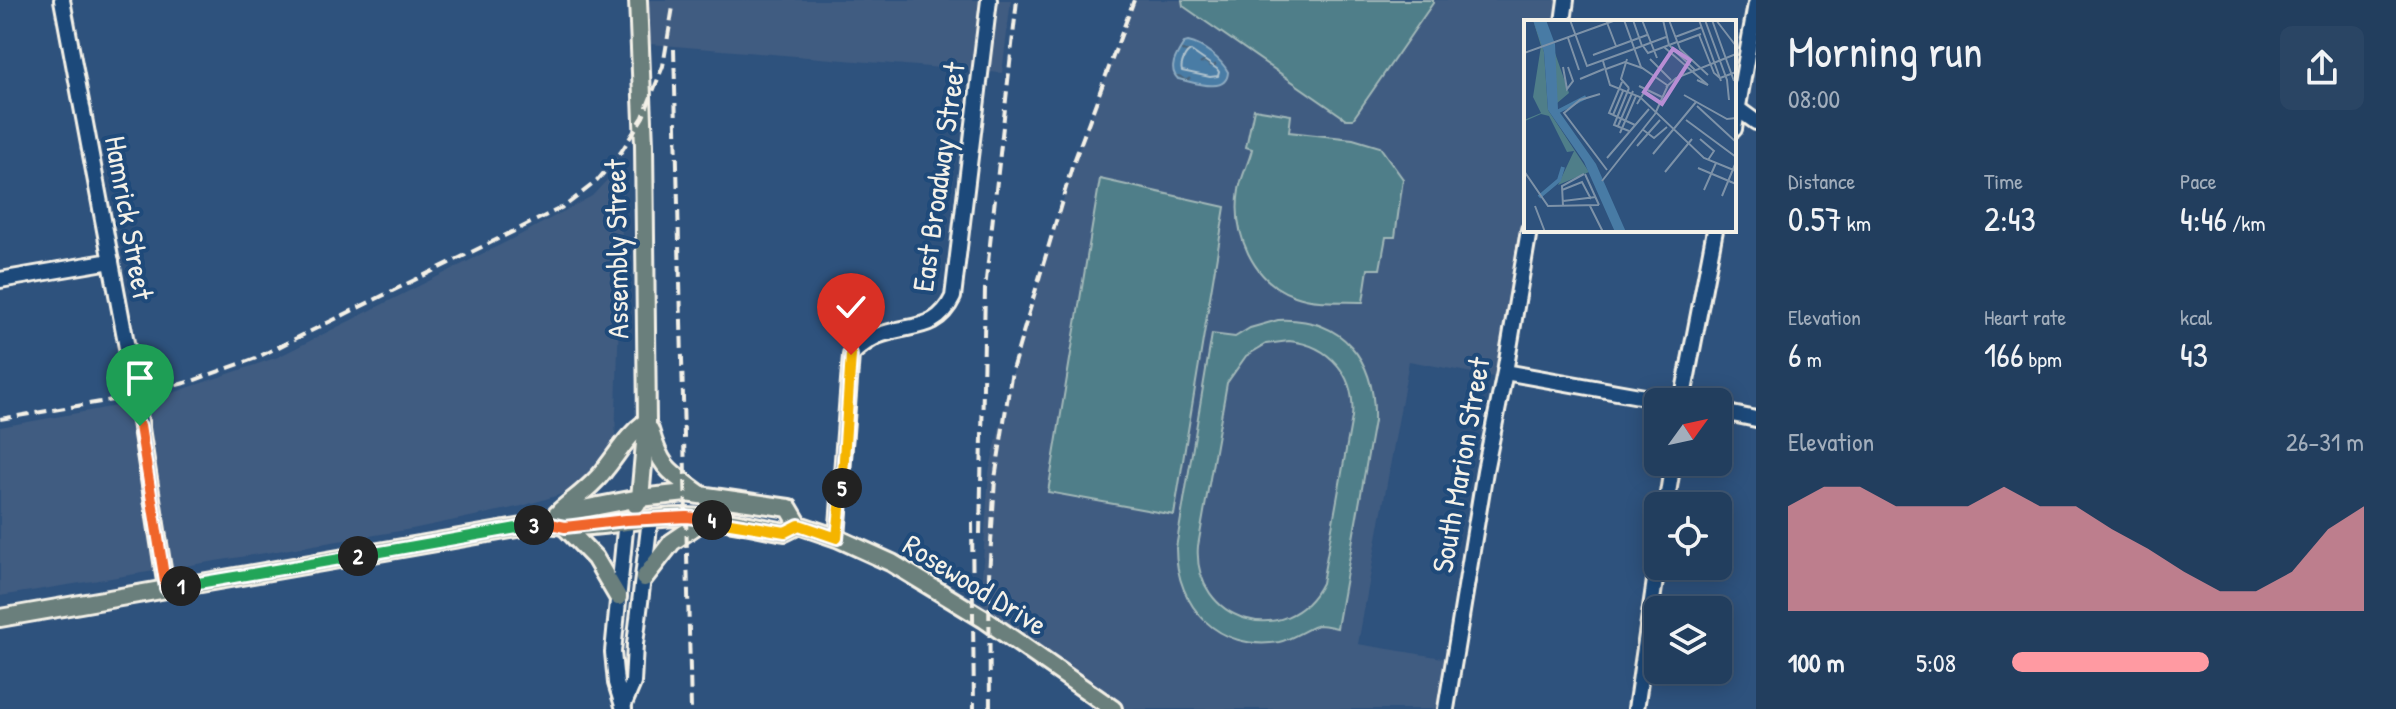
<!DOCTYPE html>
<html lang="en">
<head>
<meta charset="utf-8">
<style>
  :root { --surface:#223e5e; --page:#2a4564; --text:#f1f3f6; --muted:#a2aebc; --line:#3f5773; --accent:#ff9aa2 }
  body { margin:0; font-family:"Patrick Hand",sans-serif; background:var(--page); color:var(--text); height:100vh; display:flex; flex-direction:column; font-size:30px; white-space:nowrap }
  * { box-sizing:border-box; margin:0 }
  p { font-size:26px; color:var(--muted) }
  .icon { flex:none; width:44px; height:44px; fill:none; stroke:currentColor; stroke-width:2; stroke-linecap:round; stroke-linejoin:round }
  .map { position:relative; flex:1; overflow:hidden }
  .details { display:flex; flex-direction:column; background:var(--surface); width:640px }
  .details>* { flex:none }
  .needle { width:52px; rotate:57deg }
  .fabs { position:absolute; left:1644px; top:388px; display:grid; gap:16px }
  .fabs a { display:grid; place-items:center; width:88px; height:88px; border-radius:12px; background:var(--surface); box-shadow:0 4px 20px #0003,0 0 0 2px var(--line); font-size:40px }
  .pin { position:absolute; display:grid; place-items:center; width:68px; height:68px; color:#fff; margin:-82px -34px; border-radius:50% 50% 50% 0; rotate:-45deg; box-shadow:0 0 8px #0007 }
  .pin .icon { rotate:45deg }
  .km { position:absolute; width:40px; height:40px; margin:-20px; border-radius:50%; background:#222; color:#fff; font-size:22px; line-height:40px; text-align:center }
  .round { display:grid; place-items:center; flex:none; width:84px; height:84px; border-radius:12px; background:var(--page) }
  .summary { display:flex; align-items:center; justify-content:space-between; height:136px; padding:0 32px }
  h1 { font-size:44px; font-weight:600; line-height:60px }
  .figures { display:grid; grid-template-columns:repeat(3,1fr); gap:12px; height:136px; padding:8px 32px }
  .figures div { display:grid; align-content:center }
  .figures b { font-size:34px; font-weight:600 }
  .figures small { font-size:22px; font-weight:400 }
  .figures p { font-size:22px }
  .chart { height:224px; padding:16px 32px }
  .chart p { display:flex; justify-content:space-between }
  .chart svg { width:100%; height:144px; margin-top:8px; fill:var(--accent); opacity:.7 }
  ul { padding:0 32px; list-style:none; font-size:26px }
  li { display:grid; grid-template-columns:128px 96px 1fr; align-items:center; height:60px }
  li i { height:20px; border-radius:10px; background:var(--accent) }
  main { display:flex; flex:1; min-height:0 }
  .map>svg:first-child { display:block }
  .built { fill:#405c81 }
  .garden { fill:#4f7e89; stroke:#a2b8b8; stroke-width:2; fill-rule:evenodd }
  .water { fill:url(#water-ripples); stroke:#8daac0; stroke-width:2 }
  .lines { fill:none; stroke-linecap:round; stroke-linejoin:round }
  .shore { stroke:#afc2cd; stroke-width:2 }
  .minor-casing { stroke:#f4f1e8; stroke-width:20 }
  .major-casing { stroke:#f4f1e8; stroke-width:22 }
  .minor { stroke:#1f4a7a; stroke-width:14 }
  .major { stroke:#6b7f7c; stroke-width:16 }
  .rail { stroke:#f4f1e8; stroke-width:4; stroke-dasharray:12 6; stroke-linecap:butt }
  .split-1-casing { stroke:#fff; stroke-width:16 }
  .split-2-casing { stroke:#fff; stroke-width:16 }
  .split-3-casing { stroke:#fff; stroke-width:16 }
  .split-4-casing { stroke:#fff; stroke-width:16 }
  .split-5-casing { stroke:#fff; stroke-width:16 }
  .split-6-casing { stroke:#fff; stroke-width:16 }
  .split-1 { stroke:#f0652b; stroke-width:10 }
  .split-2 { stroke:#22a559; stroke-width:10 }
  .split-3 { stroke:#22a559; stroke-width:10 }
  .split-4 { stroke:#f0652b; stroke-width:10 }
  .split-5 { stroke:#f5b400; stroke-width:10 }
  .split-6 { stroke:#f5b400; stroke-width:10 }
  .labels { text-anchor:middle; stroke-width:8; stroke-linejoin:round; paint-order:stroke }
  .street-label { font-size:30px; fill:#f4f1e8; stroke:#1f4a7a }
  .inset-river { fill:none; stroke:#487ba5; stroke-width:4 }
  .inset-road { fill:none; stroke:#7d92a8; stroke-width:2 }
  .view { fill:#b88ed4; fill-opacity:0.15; stroke:#b88ed4; stroke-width:4 }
  .inset-edge { fill:none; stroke:#f4f1e8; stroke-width:4 }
</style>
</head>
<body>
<main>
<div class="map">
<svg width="1756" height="709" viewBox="0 0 1756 709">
  <defs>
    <pattern id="water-ripples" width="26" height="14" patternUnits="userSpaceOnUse" patternTransform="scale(2)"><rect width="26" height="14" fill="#487ba5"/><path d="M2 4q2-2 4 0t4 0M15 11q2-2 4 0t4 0" fill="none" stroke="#48647a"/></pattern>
  </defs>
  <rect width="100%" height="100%" fill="#2e527d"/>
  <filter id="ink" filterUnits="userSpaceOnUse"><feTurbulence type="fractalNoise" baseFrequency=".0125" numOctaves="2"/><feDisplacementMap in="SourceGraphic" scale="16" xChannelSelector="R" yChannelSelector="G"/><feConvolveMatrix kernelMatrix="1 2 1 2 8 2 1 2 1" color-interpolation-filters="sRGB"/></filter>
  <g filter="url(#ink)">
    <g class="built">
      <polygon points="636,0 1011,0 1002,73 638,43"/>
      <polygon points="1134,0 1568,0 1564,22 1526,22 1526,227 1499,378 1409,361 1358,644 1449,659 1440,709 1103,709 979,621 989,472 1018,351 1075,160"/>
      <polygon points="624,162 615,442 601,468 576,490 522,506 412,529 0,596 0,427 155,399 278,357 522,234 592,196"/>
    </g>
    <g class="garden">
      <polygon points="1182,0 1433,0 1433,3 1353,119 1346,119 1183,6"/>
      <path d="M1254,109L1291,115L1289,132L1353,139L1380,147L1403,179L1395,237H1386L1380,269H1368L1363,302C1340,301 1317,304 1295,296C1252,282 1232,232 1239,190C1241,176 1249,163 1252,149L1246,147Z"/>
      <polygon points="1100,179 1225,207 1174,515 1048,492"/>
      <path d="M1278,320C1343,317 1376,360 1374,421L1337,628C1332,627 1324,625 1319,625C1310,626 1293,639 1279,642C1219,652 1176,607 1176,548L1212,334L1235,337L1250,328ZM1289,341C1330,345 1356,376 1352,417L1322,583C1288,651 1192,622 1198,546L1227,383L1246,356L1266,344Z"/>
    </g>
    <path class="water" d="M1188,42C1203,45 1221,59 1228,72C1227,95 1193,82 1178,79C1167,68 1177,54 1184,43Z"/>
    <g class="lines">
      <path class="shore" d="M1191,51L1217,69L1219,72L1218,76L1210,77L1182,71C1180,65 1185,53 1191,51Z"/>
      <defs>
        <g id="minor">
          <polyline points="62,0 136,396 166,588"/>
          <polyline points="1563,22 1566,0"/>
          <polyline points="1738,109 1756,122"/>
          <polyline points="1734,129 1756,4"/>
          <polyline points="0,280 111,261"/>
          <polyline points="1505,372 1673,402"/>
          <polyline points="1682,402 1715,230"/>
          <polyline points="1718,411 1756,419"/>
          <polyline points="1666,506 1673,462"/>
          <path d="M837,538L851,355C859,347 867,341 877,336C909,323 936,333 953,297L989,0"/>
          <polyline points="624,704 633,683 635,644 650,519"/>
          <polyline points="624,709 616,683 613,652 626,520"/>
          <polyline points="1446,709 1485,471 1505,372 1529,230"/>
          <polyline points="1636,709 1658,560"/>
        </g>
        <g id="major">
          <path d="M650,430C661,469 669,471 700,494"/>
          <polyline points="636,505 640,498 647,421 644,145 638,0"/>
          <path d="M560,511C576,497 594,485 606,468C621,449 627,436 647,421"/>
          <polyline points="557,514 640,498 686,493 789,508 799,525 837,538 892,563 984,619 1113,709"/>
          <polyline points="565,527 595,558 618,597"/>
          <polyline points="644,578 672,542 706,519"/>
          <path d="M0,618L546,523C590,534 642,515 687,517C720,518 753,526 785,532L799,525"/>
        </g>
      </defs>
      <use href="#minor" class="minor-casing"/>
      <use href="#major" class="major-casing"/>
      <use href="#minor" class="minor"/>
      <use href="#major" class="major"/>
      <g class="rail">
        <polyline points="674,49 691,709"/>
        <polyline points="0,419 136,396 192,381 256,358 565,206 597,181 621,152 643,117 663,66 673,7"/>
        <polyline points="972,522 974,709"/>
        <polyline points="980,534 985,289 1017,0"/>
        <polyline points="990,709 989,575 995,479 1012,370 1072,167 1134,0"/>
      </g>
    </g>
  </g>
  <g class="lines" filter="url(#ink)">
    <defs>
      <polyline id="split-1" points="140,426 166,588 181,586"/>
      <polyline id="split-2" points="181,586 358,556"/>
      <polyline id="split-3" points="358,556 534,525"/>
      <polyline id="split-4" points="534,525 546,523 565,527 626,520 687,517 712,520"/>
      <polyline id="split-5" points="712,520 785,532 799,525 837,538 842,488"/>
      <polyline id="split-6" points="842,488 851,355"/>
    </defs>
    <use href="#split-1" class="split-1-casing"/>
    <use href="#split-2" class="split-2-casing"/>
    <use href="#split-3" class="split-3-casing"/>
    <use href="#split-4" class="split-4-casing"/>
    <use href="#split-5" class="split-5-casing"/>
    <use href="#split-6" class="split-6-casing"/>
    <use href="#split-1" class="split-1"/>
    <use href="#split-2" class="split-2"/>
    <use href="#split-3" class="split-3"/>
    <use href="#split-4" class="split-4"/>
    <use href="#split-5" class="split-5"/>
    <use href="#split-6" class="split-6"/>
  </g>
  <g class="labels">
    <g class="street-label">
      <text transform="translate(939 177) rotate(-82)" y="10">East Broadway Street</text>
      <text transform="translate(129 218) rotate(80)" y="10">Hamrick Street</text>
      <text transform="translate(617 249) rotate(-91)" y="10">Assembly Street</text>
      <text transform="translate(1461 465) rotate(-80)" y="10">South Marion Street</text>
      <text transform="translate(975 585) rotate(32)" y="10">Rosewood Drive</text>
    </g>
  </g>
  <g transform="translate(1524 20)">
    <rect width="212" height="212" fill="#2e527d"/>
    <path d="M9,0L15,15L20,32L24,90L65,152L34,165L50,131L43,132L25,96L17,94L8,98L1,101L0,100L17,93L9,77L17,26ZM31,33L45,73L32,84L31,75Z" fill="#4f7e89"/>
    <path d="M9,0H22L31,24L34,90L72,144L102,212H91L60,142L24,90L20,32Z" fill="#487ba5"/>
    <path class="inset-river" d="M33,92L62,77M15,177L35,160L39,147"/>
    <path class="inset-road" d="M46,0L63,46L110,29M82,0L92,26M100,0L117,47L143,65M109,0L118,26M118,0L133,38M139,0L145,25L171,50M145,0L156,29L184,55M175,0L197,61M181,0L203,60L205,80M188,0L210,61M192,0L212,26M175,15L190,53L196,58L212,52M151,17L178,7M44,18L55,50M153,23L177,14M119,26L124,33L153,22M140,27L184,65L173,60M110,29L142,17M0,33L92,0M69,35L123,15M103,39L97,59L105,68M126,39L147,60M79,41L86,65L116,77L180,138L212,151M39,47L43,69L49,61L44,47M82,49L101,42L118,48M0,50V76M56,59L80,49M98,62L85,93L111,105M115,66L138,77M142,67L152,58L212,34M76,74L56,80L40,93L83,150M160,75L203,99L212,98M113,84L130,56M173,86L212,122M131,94L144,65M89,95L99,71M162,100L212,137M94,106L109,71M118,109L130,118L143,107M105,111L90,105L105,68M96,113L112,76M176,119L190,131L184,140M113,126L136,100M129,134L172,82M83,138L125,89M174,148L212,164M0,151L24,186L75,185M141,152L168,119M61,154L75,185M78,161L131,94M38,170L58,162L67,179M180,170L192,143M198,176L212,142M39,181L72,177M11,186L21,212M39,186L38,166L60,154M66,186L79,212"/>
    <path class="view" d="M149,29L166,40L138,84L120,72Z"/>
    <rect width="212" height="212" class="inset-edge"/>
  </g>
</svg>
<div class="fabs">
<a><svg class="needle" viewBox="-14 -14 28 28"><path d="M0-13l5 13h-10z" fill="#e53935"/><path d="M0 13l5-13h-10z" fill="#a2aebc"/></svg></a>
<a><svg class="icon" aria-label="locate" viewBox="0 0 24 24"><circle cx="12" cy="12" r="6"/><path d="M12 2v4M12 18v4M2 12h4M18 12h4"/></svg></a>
<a><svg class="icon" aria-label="layers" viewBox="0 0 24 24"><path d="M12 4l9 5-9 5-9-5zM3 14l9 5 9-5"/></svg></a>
</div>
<div class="pin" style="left:140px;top:426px;background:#1e9e55"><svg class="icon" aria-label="arrive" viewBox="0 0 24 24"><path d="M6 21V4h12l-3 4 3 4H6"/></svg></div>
<div class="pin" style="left:851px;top:355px;background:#d93025"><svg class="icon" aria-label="check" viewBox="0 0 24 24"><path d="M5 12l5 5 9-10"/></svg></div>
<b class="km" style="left:181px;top:586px">1</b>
<b class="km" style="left:358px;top:556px">2</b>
<b class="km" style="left:534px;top:525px">3</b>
<b class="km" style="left:712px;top:520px">4</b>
<b class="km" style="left:842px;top:488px">5</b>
</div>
<section class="details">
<div class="summary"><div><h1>Morning run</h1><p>08:00</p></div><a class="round"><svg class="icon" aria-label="share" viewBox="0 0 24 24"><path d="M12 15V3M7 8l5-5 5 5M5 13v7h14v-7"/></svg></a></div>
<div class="figures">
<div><p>Distance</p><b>0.57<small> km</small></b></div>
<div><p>Time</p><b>2:43</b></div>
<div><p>Pace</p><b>4:46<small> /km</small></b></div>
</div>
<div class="figures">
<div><p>Elevation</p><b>6<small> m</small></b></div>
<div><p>Heart rate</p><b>166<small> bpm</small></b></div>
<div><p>kcal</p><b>43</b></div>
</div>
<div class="chart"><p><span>Elevation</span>26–31 m</p>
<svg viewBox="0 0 160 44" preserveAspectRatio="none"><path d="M0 44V12L10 6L20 6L30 12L40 12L50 12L60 6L70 12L80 12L90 19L100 25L110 32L120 38L130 38L140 32L150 19L160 12V44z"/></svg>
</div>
<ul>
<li><b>100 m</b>5:08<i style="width:56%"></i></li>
</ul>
</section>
</main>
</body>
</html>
